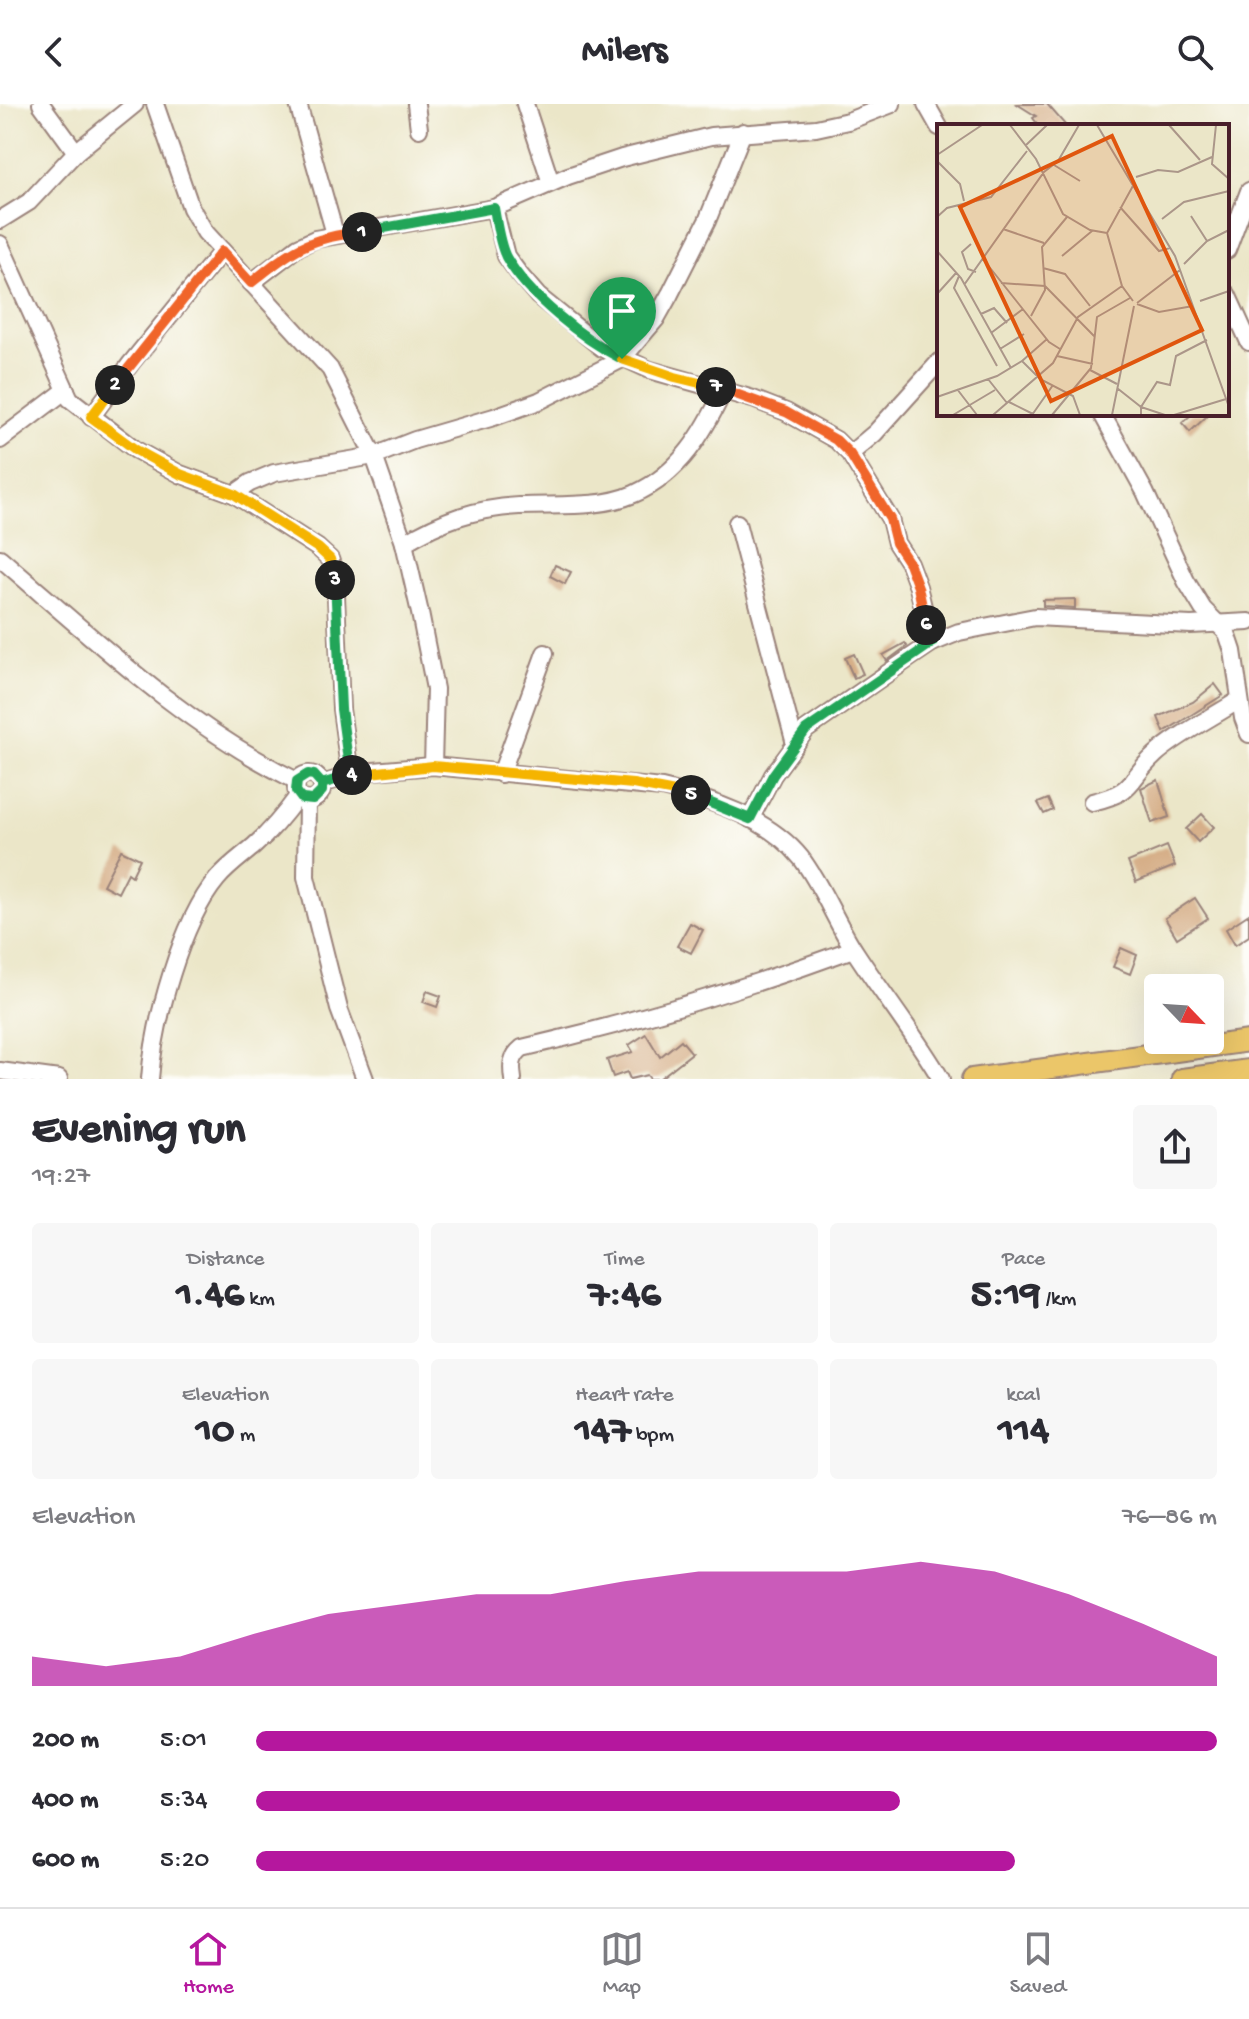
<!DOCTYPE html>
<html lang="en">
<head>
<meta charset="utf-8">
<style>
  :root { --surface:#fff; --page:#f7f7f7; --text:#2b2b33; --muted:#7c7c81; --line:#e1e1e2; --accent:#b5179e }
  body { margin:0; font-family:"Gochi Hand",sans-serif; background:var(--page); color:var(--text); height:100vh; display:flex; flex-direction:column; font-size:30px; white-space:nowrap }
  * { box-sizing:border-box; margin:0 }
  p { font-size:26px; color:var(--muted) }
  .icon { flex:none; width:44px; height:44px; fill:none; stroke:currentColor; stroke-width:2; stroke-linecap:round; stroke-linejoin:round }
  .map { position:relative; height:975px; overflow:hidden }
  .sheet { display:flex; flex-direction:column; background:var(--surface); flex:1 }
  .sheet>* { flex:none }
  .needle { width:52px; rotate:115deg }
  .fabs { position:absolute; left:1144px; top:870px; display:grid; gap:16px }
  .fabs a { display:grid; place-items:center; width:80px; height:80px; border-radius:8px; background:var(--surface); box-shadow:0 8px 32px #0002; font-size:40px }
  .pin { position:absolute; display:grid; place-items:center; width:68px; height:68px; color:#fff; margin:-82px -34px; border-radius:50% 50% 50% 0; rotate:-45deg; box-shadow:0 0 8px #0007 }
  .pin .icon { rotate:45deg }
  .km { position:absolute; width:40px; height:40px; margin:-20px; border-radius:50%; background:#222; color:#fff; font-size:22px; line-height:40px; text-align:center }
  .round { display:grid; place-items:center; flex:none; width:84px; height:84px; border-radius:8px; background:var(--page) }
  .overview { display:flex; align-items:center; justify-content:space-between; height:136px; padding:0 32px }
  h1 { font-size:44px; font-weight:800; line-height:60px }
  .figures { display:grid; grid-template-columns:repeat(3,1fr); gap:12px; height:136px; padding:8px 32px }
  .figures div { display:grid; align-content:center; border-radius:8px; background:var(--page); text-align:center }
  .figures b { font-size:40px; font-weight:800 }
  .figures small { font-size:22px; font-weight:400 }
  .figures p { font-size:22px }
  .chart { height:224px; padding:16px 32px }
  .chart p { display:flex; justify-content:space-between }
  .chart svg { width:100%; height:144px; margin-top:8px; fill:var(--accent); opacity:.7 }
  ul { padding:0 32px; list-style:none; font-size:26px }
  li { display:grid; grid-template-columns:128px 96px 1fr; align-items:center; height:60px }
  li i { height:20px; border-radius:10px; background:var(--accent) }
  header { display:flex; justify-content:space-between; align-items:center; height:104px; padding:0 32px; background:var(--surface); font-size:36px; font-weight:800 }
  .dock { display:flex; justify-content:space-around; align-items:center; height:112px; border-top:2px solid var(--line); background:var(--surface); font-size:22px; color:var(--muted) }
  .dock a { display:grid; justify-items:center; gap:4px }
  .dock .active { color:var(--accent) }
  .map>svg:first-child { display:block }
  .building { fill:#d6af88 }
  .lines { fill:none; stroke-linecap:round; stroke-linejoin:round }
  .minor-casing { stroke:#9a827a; stroke-width:20 }
  .major-casing { stroke:#9a827a; stroke-width:24 }
  .minor { stroke:#fff; stroke-width:16 }
  .major { stroke:#ebc669; stroke-width:20 }
  .split-1-casing { stroke:#fff; stroke-width:16 }
  .split-2-casing { stroke:#fff; stroke-width:16 }
  .split-3-casing { stroke:#fff; stroke-width:16 }
  .split-4-casing { stroke:#fff; stroke-width:16 }
  .split-5-casing { stroke:#fff; stroke-width:16 }
  .split-6-casing { stroke:#fff; stroke-width:16 }
  .split-7-casing { stroke:#fff; stroke-width:16 }
  .split-8-casing { stroke:#fff; stroke-width:16 }
  .split-1 { stroke:#22a559; stroke-width:10 }
  .split-2 { stroke:#f0652b; stroke-width:10 }
  .split-3 { stroke:#f5b400; stroke-width:10 }
  .split-4 { stroke:#22a559; stroke-width:10 }
  .split-5 { stroke:#f5b400; stroke-width:10 }
  .split-6 { stroke:#22a559; stroke-width:10 }
  .split-7 { stroke:#f0652b; stroke-width:10 }
  .split-8 { stroke:#f5b400; stroke-width:10 }
  .inset-road { fill:none; stroke:#ab9689; stroke-width:2 }
  .view { fill:#e0560e; fill-opacity:0.15; stroke:#e0560e; stroke-width:4 }
  .inset-edge { fill:none; stroke:#4a1f2b; stroke-width:4 }
</style>
</head>
<body>
<header><svg class="icon" aria-label="back" viewBox="0 0 24 24"><path d="M15 5l-7 7 7 7"/></svg>Milers<svg class="icon" aria-label="search" viewBox="0 0 24 24"><circle cx="10" cy="10" r="6"/><path d="M15 15l6 6"/></svg></header>
<div class="map">
<svg width="1249" height="975" viewBox="0 0 1249 975">
  <rect width="100%" height="100%" fill="#fdfcf7"/>
  <filter id="ink" filterUnits="userSpaceOnUse"><feTurbulence type="fractalNoise" baseFrequency=".0125" numOctaves="2"/><feDisplacementMap in="SourceGraphic" scale="16" xChannelSelector="R" yChannelSelector="G"/><feConvolveMatrix kernelMatrix="1 2 1 2 8 2 1 2 1" color-interpolation-filters="sRGB"/></filter>
  <filter id="wash" filterUnits="userSpaceOnUse"><feTurbulence type="fractalNoise" baseFrequency=".006" numOctaves="4" result="noise"/><feDisplacementMap in="SourceGraphic" scale="32" xChannelSelector="R" yChannelSelector="G"/><feGaussianBlur stdDeviation="1.8" result="paint"/><feColorMatrix in="noise" values="0 0 0 0 0 0 0 0 0 0 0 0 0 0 0 0 0 1.4 0 .05"/><feComposite in="paint" operator="in"/></filter>
  <g filter="url(#wash)">
    <rect width="100%" height="100%" fill="#ebe6c8"/>
    <g id="blocks">
      <g class="building">
        <polygon points="1017,0 1047,0 1066,22 1039,22 1033,14 1036,12"/>
        <polygon points="1192,310 1209,310 1190,328 1182,319"/>
        <polygon points="555,461 571,468 565,480 550,472"/>
        <polygon points="1075,495 1075,504 1043,502 1043,496"/>
        <polygon points="905,539 907,542 887,557 883,551"/>
        <polygon points="854,550 863,570 854,574 845,554"/>
        <polygon points="1215,580 1223,591 1164,628 1158,613 1193,598"/>
        <polygon points="1158,676 1169,713 1152,719 1141,684"/>
        <polygon points="1048,695 1053,706 1044,710 1038,699"/>
        <polygon points="1202,710 1214,723 1198,738 1186,725"/>
        <polygon points="1167,742 1175,762 1136,778 1128,758"/>
        <polygon points="121,746 140,755 132,772 128,769 118,789 103,781"/>
        <polygon points="1195,794 1208,814 1177,834 1165,814"/>
        <polygon points="1249,810 1249,832 1235,841 1226,825"/>
        <polygon points="690,819 703,826 691,849 677,842"/>
        <polygon points="1121,844 1137,851 1130,870 1113,863"/>
        <polygon points="427,887 441,892 437,903 423,898"/>
        <polygon points="646,930 660,953 681,936 692,949 659,975 650,975 647,971 630,975 627,968 613,973 607,956 633,948 629,941"/>
      </g>
    </g>
  </g>
  <g filter="url(#ink)">
    <use href="#blocks" fill-opacity="0" stroke="#9a827a" stroke-width="2"/>
    <g class="lines">
      <defs>
        <g id="minor">
          <polyline points="41,0 76,48"/>
          <polyline points="155,0 191,104 205,128 330,265 374,352 404,439 420,509 435,585 433,662"/>
          <polyline points="298,0 335,130"/>
          <polyline points="416,0 419,25"/>
          <polyline points="525,0 551,79"/>
          <polyline points="926,0 939,23"/>
          <polyline points="494,104 506,152 520,171 538,192 602,244 650,266 753,295 786,308 836,336 850,350 890,415 896,439 909,459 918,483 932,539"/>
          <polyline points="0,116 29,98 76,48 135,0"/>
          <polyline points="0,140 70,295 136,346 180,370 234,390 318,444 330,455 335,470 341,605 350,671"/>
          <polyline points="1227,146 1249,87"/>
          <polyline points="251,179 298,143 315,135 494,104 568,72 622,54 711,32 816,24 848,17 892,0"/>
          <polyline points="1227,190 1249,238"/>
          <polyline points="1102,310 1145,388 1186,477 1203,505 1227,529 1233,547 1243,614 1249,630"/>
          <polyline points="91,313 131,259 222,147"/>
          <polyline points="0,336 66,286"/>
          <polyline points="850,350 875,329 939,258"/>
          <polyline points="234,390 250,379 274,369 374,352 415,336 494,313 539,297 622,255 656,215 670,190 707,117 743,28"/>
          <polyline points="737,419 795,640"/>
          <path d="M404,439C442,416 473,405 519,402C556,400 599,405 634,390C680,370 704,328 724,286"/>
          <path d="M0,454C93,534 186,623 297,677"/>
          <circle cx="309" cy="683" r="13"/>
          <polyline points="501,670 545,549"/>
          <path d="M322,680L361,668L433,662L662,684C710,695 769,714 801,754C823,783 836,819 856,849C884,892 915,931 941,975"/>
          <polyline points="307,697 306,773 339,905 365,975"/>
          <path d="M1092,698C1138,687 1126,677 1155,651C1175,632 1215,612 1239,596"/>
          <polyline points="750,715 773,671 806,626 911,553 932,539 959,528 1035,513 1191,521 1249,518"/>
          <polyline points="0,967 59,975"/>
          <path d="M150,975C154,918 181,818 217,775C228,762 241,753 254,742C271,727 285,710 298,692"/>
          <path d="M513,975C511,961 511,953 522,944C635,918 744,885 853,845"/>
        </g>
        <g id="major">
          <polyline points="972,975 1249,937"/>
          <polyline points="1182,975 1249,966"/>
        </g>
      </defs>
      <use href="#minor" class="minor-casing"/>
      <use href="#major" class="major-casing"/>
      <use href="#minor" class="minor"/>
      <use href="#major" class="major"/>
    </g>
  </g>
  <g class="lines" filter="url(#ink)">
    <defs>
      <path id="split-1" d="M362,128L494,104C497,120 499,139 506,153C528,192 583,235 622,255"/>
      <path id="split-2" d="M115,281L222,147L251,179C291,146 309,133 362,128"/>
      <polyline id="split-3" points="115,281 91,313 136,346 180,370 234,390 318,444 330,455 335,476"/>
      <polyline id="split-4" points="335,476 341,605 350,671 322,680 322,687 313,696 302,695 296,687 297,677 308,670 314,671 322,680 352,671"/>
      <polyline id="split-5" points="352,671 433,662 633,680 691,691"/>
      <polyline id="split-6" points="691,691 750,715 773,671 806,626 932,539 926,521"/>
      <polyline id="split-7" points="716,283 786,308 836,336 850,350 890,415 896,439 909,459 918,483 926,521"/>
      <polyline id="split-8" points="622,255 675,273 716,283"/>
    </defs>
    <use href="#split-1" class="split-1-casing"/>
    <use href="#split-2" class="split-2-casing"/>
    <use href="#split-3" class="split-3-casing"/>
    <use href="#split-4" class="split-4-casing"/>
    <use href="#split-5" class="split-5-casing"/>
    <use href="#split-6" class="split-6-casing"/>
    <use href="#split-7" class="split-7-casing"/>
    <use href="#split-8" class="split-8-casing"/>
    <use href="#split-1" class="split-1"/>
    <use href="#split-2" class="split-2"/>
    <use href="#split-3" class="split-3"/>
    <use href="#split-4" class="split-4"/>
    <use href="#split-5" class="split-5"/>
    <use href="#split-6" class="split-6"/>
    <use href="#split-7" class="split-7"/>
    <use href="#split-8" class="split-8"/>
  </g>
  <g transform="translate(937 20)">
    <rect width="292" height="292" fill="#ebe6c8"/>
    <path class="inset-road" d="M73,1L99,35L126,90L153,106L170,109M160,1L238,132L292,283M232,1L263,36M279,1L275,40L292,55M88,22L110,1M0,31L45,1M0,37L23,60L27,77M117,41L143,57M199,53L221,46L241,48L275,33M183,83L222,127L233,124M254,92L270,117M0,93L10,84L54,73L90,27M225,95L247,78L292,67M66,105L107,119M34,120L25,128L31,145L39,148M0,127L24,154L74,244M125,132L155,107M46,135L112,218L123,225M247,140L270,117L292,106M106,144L128,150L153,182M22,152L17,164L60,242M64,159L108,162L157,212M27,161L107,48L121,37L142,1M0,170L19,149M196,177L185,162L170,109L197,60M263,177L292,167M200,179L243,146M200,180L222,188L256,182M44,190L57,184L70,199M94,192L108,166L105,123L130,93M54,209L86,185M63,225L87,210M120,232L156,240M85,237L110,215M153,246L180,260M51,255L70,279M180,264L204,283V291M20,265L40,291M0,273L60,252L85,237L103,255L136,272L143,291M72,278L96,290M16,291L58,266M56,291L116,239L141,193L185,162M95,291L116,261M115,291L154,244L160,193L193,174M175,291L197,182M228,291L204,283L220,258L233,261L239,232L270,216M237,291L289,275"/>
    <path class="view" d="M175,12L265,206L114,277L23,83Z"/>
    <rect width="292" height="292" class="inset-edge"/>
  </g>
</svg>
<div class="fabs">
<a><svg class="needle" viewBox="-14 -14 28 28"><path d="M0-13l5 13h-10z" fill="#e53935"/><path d="M0 13l5-13h-10z" fill="#7c7c81"/></svg></a>
</div>
<div class="pin" style="left:622px;top:255px;background:#1e9e55"><svg class="icon" aria-label="arrive" viewBox="0 0 24 24"><path d="M6 21V4h12l-3 4 3 4H6"/></svg></div>
<b class="km" style="left:362px;top:128px">1</b>
<b class="km" style="left:115px;top:281px">2</b>
<b class="km" style="left:335px;top:476px">3</b>
<b class="km" style="left:352px;top:671px">4</b>
<b class="km" style="left:691px;top:691px">5</b>
<b class="km" style="left:926px;top:521px">6</b>
<b class="km" style="left:716px;top:283px">7</b>
</div>
<section class="sheet">
<div class="overview"><div><h1>Evening run</h1><p>19:27</p></div><a class="round"><svg class="icon" aria-label="share" viewBox="0 0 24 24"><path d="M12 15V3M7 8l5-5 5 5M5 13v7h14v-7"/></svg></a></div>
<div class="figures">
<div><p>Distance</p><b>1.46<small> km</small></b></div>
<div><p>Time</p><b>7:46</b></div>
<div><p>Pace</p><b>5:19<small> /km</small></b></div>
</div>
<div class="figures">
<div><p>Elevation</p><b>10<small> m</small></b></div>
<div><p>Heart rate</p><b>147<small> bpm</small></b></div>
<div><p>kcal</p><b>114</b></div>
</div>
<div class="chart"><p><span>Elevation</span>76–86 m</p>
<svg viewBox="0 0 160 44" preserveAspectRatio="none"><path d="M0 44V35L10 38L20 35L30 28L40 22L50 19L60 16L70 16L80 12L90 9L100 9L110 9L120 6L130 9L140 16L150 25L160 35V44z"/></svg>
</div>
<ul>
<li><b>200 m</b>5:01<i style="width:100%"></i></li>
<li><b>400 m</b>5:34<i style="width:67%"></i></li>
<li><b>600 m</b>5:20<i style="width:79%"></i></li>
</ul>
</section>
<nav class="dock">
<a class="active"><svg class="icon" aria-label="home" viewBox="0 0 24 24"><path d="M3 11l9-7 9 7M6 9v11h12V9"/></svg>Home</a>
<a><svg class="icon" aria-label="map" viewBox="0 0 24 24"><path d="M3 6l6-2 6 2 6-2v14l-6 2-6-2-6 2zM9 4v14M15 6v14"/></svg>Map</a>
<a><svg class="icon" aria-label="saved" viewBox="0 0 24 24"><path d="M7 4h10v16l-5-4-5 4z"/></svg>Saved</a>
</nav>
</body>
</html>
